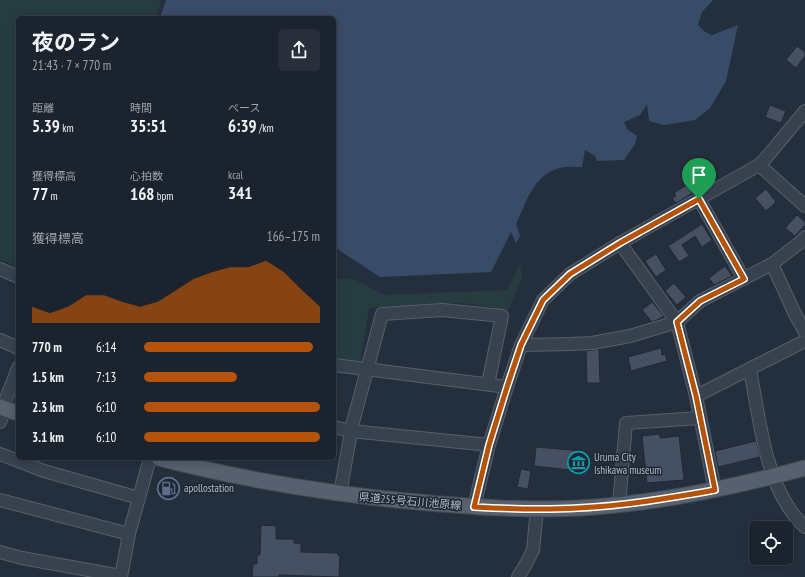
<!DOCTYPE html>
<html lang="ja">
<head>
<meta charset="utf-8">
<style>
  :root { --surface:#1b232e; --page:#282f3a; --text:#f1f3f6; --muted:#a0a4aa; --line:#39404a; --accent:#b45309 }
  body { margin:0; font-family:"PT Sans Narrow","Noto Sans JP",sans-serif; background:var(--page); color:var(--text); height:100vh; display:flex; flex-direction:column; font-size:15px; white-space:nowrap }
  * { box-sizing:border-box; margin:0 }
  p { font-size:13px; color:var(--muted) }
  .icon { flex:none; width:22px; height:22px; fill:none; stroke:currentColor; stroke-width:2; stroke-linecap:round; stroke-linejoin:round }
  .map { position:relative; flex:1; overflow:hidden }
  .details { position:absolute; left:16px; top:16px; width:320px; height:444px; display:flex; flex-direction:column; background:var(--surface); border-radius:6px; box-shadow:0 2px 10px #0003,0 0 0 1px var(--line) }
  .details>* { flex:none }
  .tools { position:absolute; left:749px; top:521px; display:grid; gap:8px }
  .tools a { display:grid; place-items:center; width:44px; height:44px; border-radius:6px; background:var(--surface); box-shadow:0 2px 10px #0003,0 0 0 1px var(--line); font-size:20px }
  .pin { position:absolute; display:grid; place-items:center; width:34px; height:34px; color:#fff; margin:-41px -17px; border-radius:50% 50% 50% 0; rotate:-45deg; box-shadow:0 0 4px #0007 }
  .pin .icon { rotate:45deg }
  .round { display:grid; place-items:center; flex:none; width:42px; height:42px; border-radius:6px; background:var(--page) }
  .overview { display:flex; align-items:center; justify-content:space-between; height:68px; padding:0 16px }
  h1 { font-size:22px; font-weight:700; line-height:30px }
  .metrics { display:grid; grid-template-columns:repeat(3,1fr); gap:6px; height:68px; padding:4px 16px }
  .metrics div { display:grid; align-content:center }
  .metrics b { font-size:17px; font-weight:700 }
  .metrics small { font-size:11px; font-weight:400 }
  .metrics p { font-size:11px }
  .chart { height:112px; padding:8px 16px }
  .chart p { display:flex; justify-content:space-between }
  .chart svg { width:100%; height:72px; margin-top:4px; fill:var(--accent); opacity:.7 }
  ul { padding:0 16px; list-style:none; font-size:13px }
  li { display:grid; grid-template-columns:64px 48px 1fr; align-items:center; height:30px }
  li i { height:10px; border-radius:5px; background:var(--accent) }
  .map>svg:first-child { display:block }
  .green { fill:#263c3f }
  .water { fill:#394c67 }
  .building { fill:#455162; stroke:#1f2835 }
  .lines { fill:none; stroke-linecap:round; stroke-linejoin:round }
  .minor-casing { stroke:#565f6c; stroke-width:14 }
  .major-casing { stroke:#414a57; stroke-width:17 }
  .minor { stroke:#38414e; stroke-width:12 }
  .major { stroke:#56606e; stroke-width:15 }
  .route-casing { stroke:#fff; stroke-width:8 }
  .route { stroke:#b45309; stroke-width:5 }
  .labels { text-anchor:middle; stroke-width:3; stroke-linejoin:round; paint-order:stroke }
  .poi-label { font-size:11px; fill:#b4bcc9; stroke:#1d2633; text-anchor:start }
  .street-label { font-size:11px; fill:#b4bcc9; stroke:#1d2633 }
</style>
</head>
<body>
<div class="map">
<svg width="805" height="577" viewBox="0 0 805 577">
  <rect width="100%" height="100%" fill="#242f3e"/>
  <g class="green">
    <polygon points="0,0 161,0 156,18 18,18 18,266 0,260"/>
    <polygon points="520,263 522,278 508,310 462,303 369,308 366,329 360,362 334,359 334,278 356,280 384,295 507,290"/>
  </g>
  <path class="water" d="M166,0H713L702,12L698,25L705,32L712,35L738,25L726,81L710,108L695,120L664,125L649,121L647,104L640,115L624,122L627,129L637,136L635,144L624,160L597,161L595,156L585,150L582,167C575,167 567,166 560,168C533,175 527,201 516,224L520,236L516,243L511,232L491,272L380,277L334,247V18H160Z"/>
  <g class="building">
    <polygon points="797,46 805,52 805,56 796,68 786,60"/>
    <polygon points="770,105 786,111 781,123 765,117"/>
    <polygon points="698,178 703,187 676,203 672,198 676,196 674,193"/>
    <polygon points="766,189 776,202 766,211 755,198"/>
    <polygon points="797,215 805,222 805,225 795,236 785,228"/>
    <polygon points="702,224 712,240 702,247 695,236 682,245 689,256 679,262 668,246"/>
    <polygon points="656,254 666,270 656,277 645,261"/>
    <polygon points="725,266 732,276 714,285 709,278"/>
    <polygon points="674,283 686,297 677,305 665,291"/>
    <polygon points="652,302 664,316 659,319 652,322 642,310"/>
    <polygon points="661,348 662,355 665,354 667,361 631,371 628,357"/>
    <polygon points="599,349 600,383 587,383 586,351"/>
    <polygon points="660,434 660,438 679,436 684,480 647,483 642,436"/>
    <polygon points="756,441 760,457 718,467 715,451"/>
    <polygon points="536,447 582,451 580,471 534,466"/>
    <polygon points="521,469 531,471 528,489 517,487"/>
    <polygon points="261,525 276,526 276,539 294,539 294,543 301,544 301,552 337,553 338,555 340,556 339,577 279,575 279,577 252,577 253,564 257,564 257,555 260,555"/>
  </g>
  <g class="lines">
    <defs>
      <g id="minor">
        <polyline points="759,165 805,206"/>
        <polyline points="699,199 744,279"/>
        <polyline points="620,243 677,322 696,396 715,490"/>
        <polyline points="772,264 795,314 805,332"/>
        <polyline points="0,269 18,277"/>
        <polyline points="0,340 18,348"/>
        <polyline points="521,345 571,344 592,343 630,336 677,322 700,301 772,264 802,241 805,237"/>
        <polyline points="334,365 507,387"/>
        <path d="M750,370C759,415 764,473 791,511C795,517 800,522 805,527"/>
        <polyline points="696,396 801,343"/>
        <polyline points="0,422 5,409 6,399 18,368"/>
        <polyline points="334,427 351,431 489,445"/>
        <polyline points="0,454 44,471 139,498"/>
        <polyline points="340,494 352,426 382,314 442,310 502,316 488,384"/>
        <polyline points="0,500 129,534"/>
        <polyline points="619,505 626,423 700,418"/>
        <polyline points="474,507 489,445 507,387 521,345 543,300 570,274 620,243 759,165 765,159 805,111"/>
        <polyline points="0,552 22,558 121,576"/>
        <polyline points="121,577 129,534 150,458"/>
        <polyline points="518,577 526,564 533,550 537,509"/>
      </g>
      <g id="major">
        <polyline points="0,407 18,413"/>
        <path d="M159,458C247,481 338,495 428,503C478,507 528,511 579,508C655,504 731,488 805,468"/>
      </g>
    </defs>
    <use href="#minor" class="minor-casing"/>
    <use href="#major" class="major-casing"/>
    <use href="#minor" class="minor"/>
    <use href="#major" class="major"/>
  </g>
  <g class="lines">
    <defs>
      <path id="route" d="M699,199L744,279L700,301L677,322L696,396L715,490C670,498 624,506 578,508C544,510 509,509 474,507L489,445L507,387L521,345L543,300L570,274L620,243Z"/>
    </defs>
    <use href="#route" class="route-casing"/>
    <use href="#route" class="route"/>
  </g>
  <defs>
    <symbol id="museum-ring" viewBox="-11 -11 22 22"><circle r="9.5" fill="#1d2633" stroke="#0f9aa8" stroke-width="1.5"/><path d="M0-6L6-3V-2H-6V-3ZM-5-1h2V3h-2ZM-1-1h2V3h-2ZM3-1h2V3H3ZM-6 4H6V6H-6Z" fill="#0f9aa8"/></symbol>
    <symbol id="fuel-ring" viewBox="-11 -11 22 22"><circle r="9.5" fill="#1d2633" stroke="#5c6f8a" stroke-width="1.5"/><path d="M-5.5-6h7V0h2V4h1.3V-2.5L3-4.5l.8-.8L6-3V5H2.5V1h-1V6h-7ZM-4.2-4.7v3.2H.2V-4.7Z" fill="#5c6f8a"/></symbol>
  </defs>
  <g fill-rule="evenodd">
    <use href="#museum-ring" x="566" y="450" width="25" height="25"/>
    <use href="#fuel-ring" x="156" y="476" width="25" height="25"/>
  </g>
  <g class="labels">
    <g class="poi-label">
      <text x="594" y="461">Uruma City<tspan x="594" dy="13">Ishikawa museum</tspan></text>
      <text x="184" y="492">apollostation</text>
    </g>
    <g class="street-label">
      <text transform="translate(410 501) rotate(5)" y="4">県道255号石川池原線</text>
    </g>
  </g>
</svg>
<div class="tools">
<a><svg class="icon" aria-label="locate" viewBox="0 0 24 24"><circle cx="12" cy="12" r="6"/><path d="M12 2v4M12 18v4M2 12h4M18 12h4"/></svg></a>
</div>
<div class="pin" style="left:699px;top:199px;background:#1e9e55"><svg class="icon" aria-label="arrive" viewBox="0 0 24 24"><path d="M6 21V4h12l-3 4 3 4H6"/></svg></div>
<section class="details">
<div class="overview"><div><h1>夜のラン</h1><p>21:43 · 7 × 770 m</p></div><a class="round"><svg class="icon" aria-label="share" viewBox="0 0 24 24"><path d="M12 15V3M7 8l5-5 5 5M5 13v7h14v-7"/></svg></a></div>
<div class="metrics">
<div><p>距離</p><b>5.39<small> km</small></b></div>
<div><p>時間</p><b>35:51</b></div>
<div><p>ペース</p><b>6:39<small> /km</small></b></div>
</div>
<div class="metrics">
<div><p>獲得標高</p><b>77<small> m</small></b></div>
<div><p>心拍数</p><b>168<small> bpm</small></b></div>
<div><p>kcal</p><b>341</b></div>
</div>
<div class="chart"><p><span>獲得標高</span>166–175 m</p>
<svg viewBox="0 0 160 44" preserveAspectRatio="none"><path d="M0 44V34L10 38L20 34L30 27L40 27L50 31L60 34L70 31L80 24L90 17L100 13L110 10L120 10L130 6L140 13L150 24L160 34V44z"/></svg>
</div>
<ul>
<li><b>770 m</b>6:14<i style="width:96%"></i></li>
<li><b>1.5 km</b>7:13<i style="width:53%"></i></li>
<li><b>2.3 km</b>6:10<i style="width:100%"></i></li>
<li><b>3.1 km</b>6:10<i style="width:100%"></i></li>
</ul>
</section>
</div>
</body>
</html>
